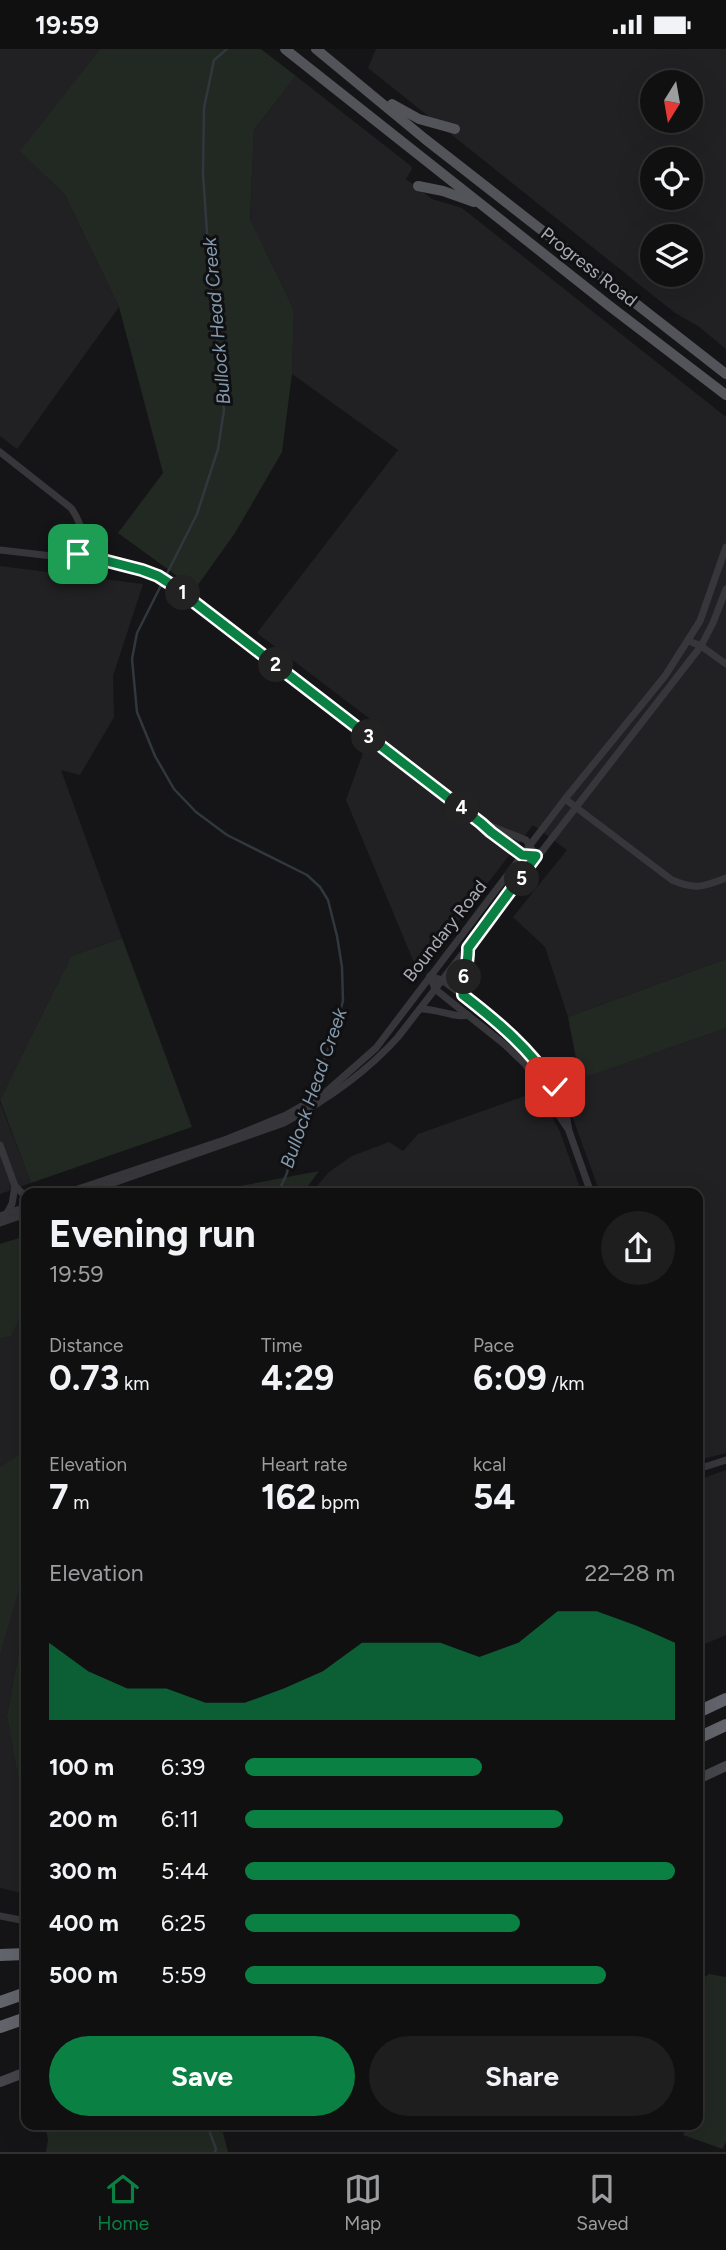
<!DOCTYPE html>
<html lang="en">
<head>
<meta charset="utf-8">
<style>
  :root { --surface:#101011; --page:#1e1e1f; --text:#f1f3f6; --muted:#9c9d9f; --line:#303031; --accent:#0b8043 }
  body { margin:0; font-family:Figtree,sans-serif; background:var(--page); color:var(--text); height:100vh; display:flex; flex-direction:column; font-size:26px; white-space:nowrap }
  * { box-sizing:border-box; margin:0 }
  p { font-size:23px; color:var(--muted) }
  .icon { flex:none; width:38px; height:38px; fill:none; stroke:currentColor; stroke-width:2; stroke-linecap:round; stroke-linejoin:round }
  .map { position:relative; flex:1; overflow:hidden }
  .sheet { position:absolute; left:21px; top:1139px; width:682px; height:942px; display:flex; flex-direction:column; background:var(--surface); border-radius:14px; box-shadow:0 7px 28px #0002,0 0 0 2px var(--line) }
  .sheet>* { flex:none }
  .needle { width:46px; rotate:191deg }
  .fabs { position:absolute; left:640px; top:21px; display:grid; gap:14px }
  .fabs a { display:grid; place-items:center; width:63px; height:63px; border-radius:50%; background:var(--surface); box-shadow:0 7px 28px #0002,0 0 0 2px var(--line); font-size:35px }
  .pin { position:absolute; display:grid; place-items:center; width:60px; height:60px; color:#fff; margin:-30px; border-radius:14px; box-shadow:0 4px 10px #0006 }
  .km { position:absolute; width:35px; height:35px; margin:-18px; border-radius:50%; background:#222; color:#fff; font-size:19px; line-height:35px; text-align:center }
  .round { display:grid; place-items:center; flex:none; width:74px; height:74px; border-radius:37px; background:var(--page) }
  .headline { display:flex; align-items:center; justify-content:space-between; height:119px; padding:0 28px }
  h1 { font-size:38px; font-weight:700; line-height:52px }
  .metrics { display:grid; grid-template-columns:repeat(3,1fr); gap:10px; height:119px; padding:7px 28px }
  .metrics div { display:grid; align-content:center }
  .metrics b { font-size:35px; font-weight:700 }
  .metrics small { font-size:19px; font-weight:400 }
  .metrics p { font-size:19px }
  .chart { height:196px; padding:14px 28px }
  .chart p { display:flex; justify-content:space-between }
  .chart svg { width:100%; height:126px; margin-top:7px; fill:var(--accent); opacity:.7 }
  .button { display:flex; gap:14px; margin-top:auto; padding:14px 28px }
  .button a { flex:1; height:80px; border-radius:42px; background:var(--accent); color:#fff; font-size:28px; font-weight:700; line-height:80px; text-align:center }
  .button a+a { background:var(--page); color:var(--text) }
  ul { padding:0 28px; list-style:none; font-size:23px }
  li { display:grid; grid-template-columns:112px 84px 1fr; align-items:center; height:52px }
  li i { height:18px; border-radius:9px; background:var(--accent) }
  .status { display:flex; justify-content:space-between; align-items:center; height:49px; padding:0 35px; background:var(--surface); direction:ltr }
  .status svg { height:19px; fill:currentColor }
  .tab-bar { display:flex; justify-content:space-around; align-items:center; height:98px; border-top:2px solid var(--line); background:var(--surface); font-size:19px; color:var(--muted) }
  .tab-bar a { display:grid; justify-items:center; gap:4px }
  .tab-bar .selected { color:var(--accent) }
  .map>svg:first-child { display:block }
  .built { fill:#212123; fill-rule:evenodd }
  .green { fill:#222822 }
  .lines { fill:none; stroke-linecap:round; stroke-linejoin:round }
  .stream { stroke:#30383e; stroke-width:2.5 }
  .street { stroke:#37373b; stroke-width:7 }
  .secondary { stroke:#45464b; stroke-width:10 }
  .primary { stroke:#53545a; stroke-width:10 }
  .highway { stroke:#63656c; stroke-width:12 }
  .route-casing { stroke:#fff; stroke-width:14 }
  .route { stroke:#0b8043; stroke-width:9 }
  .labels { text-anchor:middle; stroke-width:6; stroke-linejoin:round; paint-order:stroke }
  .street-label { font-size:18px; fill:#a9acb5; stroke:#101012 }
  .water-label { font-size:19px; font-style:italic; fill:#8399ac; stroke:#101012 }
</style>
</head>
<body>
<div class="status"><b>19:59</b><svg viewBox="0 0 49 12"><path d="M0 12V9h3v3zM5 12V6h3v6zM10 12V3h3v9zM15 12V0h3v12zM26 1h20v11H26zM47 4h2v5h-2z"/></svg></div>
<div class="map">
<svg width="726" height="2103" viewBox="0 0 726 2103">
  <rect width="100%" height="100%" fill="#151517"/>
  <g class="built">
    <polygon points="0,0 100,0 21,102 65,146 119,258 17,400 0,387"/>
    <path d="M376,0H726V300L698,277L675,264L368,19ZM653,33H691V72H653ZM653,110H691V149H653ZM653,187H691V226H653Z"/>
    <polygon points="296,27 411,117 412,120 406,130 432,150 462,159 726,368 726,910 568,968 545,898 513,868 567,801 533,776 418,923 346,751 374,673 257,584 398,401 292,325 294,261 250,171 254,81"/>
    <polygon points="0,517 143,535 113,627 114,668 80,726 61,721 122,889 71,907 0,1051"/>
    <polygon points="726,979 726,1404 703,1410 698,1408 698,1144 600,1144 575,1075 558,1037"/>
    <polygon points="539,1042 560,1083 582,1144 311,1144 329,1123 352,1107 389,1093 403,1102 418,1085"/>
    <polygon points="0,1053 31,1134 0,1145"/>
    <polygon points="26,1187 26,1565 7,1667 26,1771 26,1845 0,1839 0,1195"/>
    <polygon points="726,1421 726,1586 698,1598 698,1431"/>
  </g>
  <g class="green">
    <polygon points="100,0 261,0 296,27 254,81 250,170 294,261 292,325 282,403 235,484 195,540 118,484 163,424 119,258 65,146 20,102"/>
    <polygon points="122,889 192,1078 31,1134 0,1051 71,907"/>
    <polygon points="726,910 726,979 580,1030 568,968"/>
    <polygon points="319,1122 303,1144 203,1144"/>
    <polygon points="26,1187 26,1255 11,1287 0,1289 0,1195"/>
    <polygon points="21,1405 26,1405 26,1516 0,1605 0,1418"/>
    <polygon points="26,1565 26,1771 7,1667"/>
    <polygon points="709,1925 726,1928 726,2092 723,2100 683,2086 689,2076 698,2076 698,1933"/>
    <polygon points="45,2076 221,2076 228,2103 46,2103 48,2090"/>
  </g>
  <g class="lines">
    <g class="stream">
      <polyline points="227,0 214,11 204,59 203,125 210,227 224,361 218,400 197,465 137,584 132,610 137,663 155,707 174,740 196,763 227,786 307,826 320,838 328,851 337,887 342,918 343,952 332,990 308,1052"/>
      <polyline points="278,1144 287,1124 294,1091 303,1065"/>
      <polyline points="207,2076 216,2100 215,2103"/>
    </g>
    <g class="street">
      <path d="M0,403L71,459C83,474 83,495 95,507L158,527L172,536L491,783L522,806L536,807"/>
      <polyline points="0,501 61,508 90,502"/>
      <polyline points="689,592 701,597 726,615"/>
      <path d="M565,750L672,831C695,841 703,838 726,829"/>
      <polyline points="483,774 526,791 536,807"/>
      <polyline points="430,927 442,931 495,970 526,998 543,1020 565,1058 569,1082 591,1144"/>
      <polyline points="430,927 435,940 504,995 525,1015 568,1080"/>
      <path d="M462,946C462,930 469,916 468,900"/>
      <path d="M420,960C436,959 457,970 468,966"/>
      <polyline points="0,1096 15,1137 26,1148"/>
      <polyline points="66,1144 227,1090 286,1066 326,1043 376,999 565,750 665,627 700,572 726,498"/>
      <path d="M85,1144L284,1074C327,1051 365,1025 398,988L701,597L713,574L726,540"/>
      <polyline points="6,1166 12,1155 15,1137"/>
      <polyline points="0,1167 26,1158"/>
      <polyline points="0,1174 26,1165"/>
      <polyline points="698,1420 726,1411"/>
      <polyline points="0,1867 26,1872"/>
    </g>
    <g class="secondary">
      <polyline points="698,1730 726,1717"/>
      <polyline points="0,2033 26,2023"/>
    </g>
    <g class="primary">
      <polyline points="285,0 607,255 726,346"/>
      <polyline points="316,0 425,90 726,325"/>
      <polyline points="392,55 419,70 455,80"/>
      <polyline points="418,137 443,142 474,153"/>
    </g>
    <g class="highway">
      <polyline points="698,1663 726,1650"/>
      <polyline points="698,1689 726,1676"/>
      <polyline points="0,1906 26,1905"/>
      <polyline points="0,1953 26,1944"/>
      <polyline points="0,1978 26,1969"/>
    </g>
  </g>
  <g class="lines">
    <defs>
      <path id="route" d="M78,505L90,502L103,511L142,521L158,527L172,536L481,774L491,783L522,806L536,807L468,899C469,915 462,930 463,946C498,973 530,1000 555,1038"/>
    </defs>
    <use href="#route" class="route-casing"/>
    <use href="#route" class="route"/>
  </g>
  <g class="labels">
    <g class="street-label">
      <text transform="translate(589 218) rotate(38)" y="6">Progress Road</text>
      <text transform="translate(445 882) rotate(-52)" y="6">Boundary Road</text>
    </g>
    <g class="water-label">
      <text transform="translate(216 272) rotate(-95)" y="7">Bullock Head Creek</text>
      <text transform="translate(313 1039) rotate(-71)" y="7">Bullock Head Creek</text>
    </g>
  </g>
</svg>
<div class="fabs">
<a><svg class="needle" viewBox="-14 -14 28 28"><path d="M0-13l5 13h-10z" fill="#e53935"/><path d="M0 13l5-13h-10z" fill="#9c9d9f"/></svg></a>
<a><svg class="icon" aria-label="locate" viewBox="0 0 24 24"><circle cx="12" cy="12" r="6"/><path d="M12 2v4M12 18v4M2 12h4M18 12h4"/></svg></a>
<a><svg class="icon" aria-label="layers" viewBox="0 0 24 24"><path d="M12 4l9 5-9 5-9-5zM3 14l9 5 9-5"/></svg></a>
</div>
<div class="pin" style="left:78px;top:505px;background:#1e9e55"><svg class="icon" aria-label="arrive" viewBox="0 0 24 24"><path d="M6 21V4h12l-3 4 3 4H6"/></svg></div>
<div class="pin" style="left:555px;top:1038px;background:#d93025"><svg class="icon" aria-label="check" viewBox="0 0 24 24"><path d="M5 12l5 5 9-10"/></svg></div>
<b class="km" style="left:183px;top:544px">1</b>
<b class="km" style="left:276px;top:616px">2</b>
<b class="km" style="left:369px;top:688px">3</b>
<b class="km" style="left:462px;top:759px">4</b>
<b class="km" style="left:522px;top:830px">5</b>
<b class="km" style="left:464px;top:928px">6</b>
<section class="sheet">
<div class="headline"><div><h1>Evening run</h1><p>19:59</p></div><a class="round"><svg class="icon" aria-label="share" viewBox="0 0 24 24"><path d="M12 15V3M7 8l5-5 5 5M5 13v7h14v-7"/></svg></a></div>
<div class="metrics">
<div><p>Distance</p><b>0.73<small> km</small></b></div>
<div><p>Time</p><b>4:29</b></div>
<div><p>Pace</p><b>6:09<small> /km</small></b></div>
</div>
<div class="metrics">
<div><p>Elevation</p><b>7<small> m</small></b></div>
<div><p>Heart rate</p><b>162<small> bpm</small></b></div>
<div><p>kcal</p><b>54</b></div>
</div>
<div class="chart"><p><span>Elevation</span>22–28 m</p>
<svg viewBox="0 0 160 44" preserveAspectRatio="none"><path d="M0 44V17L10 27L20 33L30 33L40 38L50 38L60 33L70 27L80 17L90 17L100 17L110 22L120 17L130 6L140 6L150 11L160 17V44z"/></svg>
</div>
<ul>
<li><b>100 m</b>6:39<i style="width:55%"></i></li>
<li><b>200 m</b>6:11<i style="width:74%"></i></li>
<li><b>300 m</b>5:44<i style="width:100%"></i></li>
<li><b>400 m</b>6:25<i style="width:64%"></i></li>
<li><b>500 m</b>5:59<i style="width:84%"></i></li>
</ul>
<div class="button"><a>Save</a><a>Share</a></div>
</section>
</div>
<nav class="tab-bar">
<a class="selected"><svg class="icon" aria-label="home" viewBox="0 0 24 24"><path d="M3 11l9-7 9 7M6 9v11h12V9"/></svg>Home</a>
<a><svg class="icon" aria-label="map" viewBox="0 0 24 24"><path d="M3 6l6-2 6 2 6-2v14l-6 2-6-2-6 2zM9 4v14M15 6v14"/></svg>Map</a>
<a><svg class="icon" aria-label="saved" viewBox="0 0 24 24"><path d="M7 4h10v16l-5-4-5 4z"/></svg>Saved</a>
</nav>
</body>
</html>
